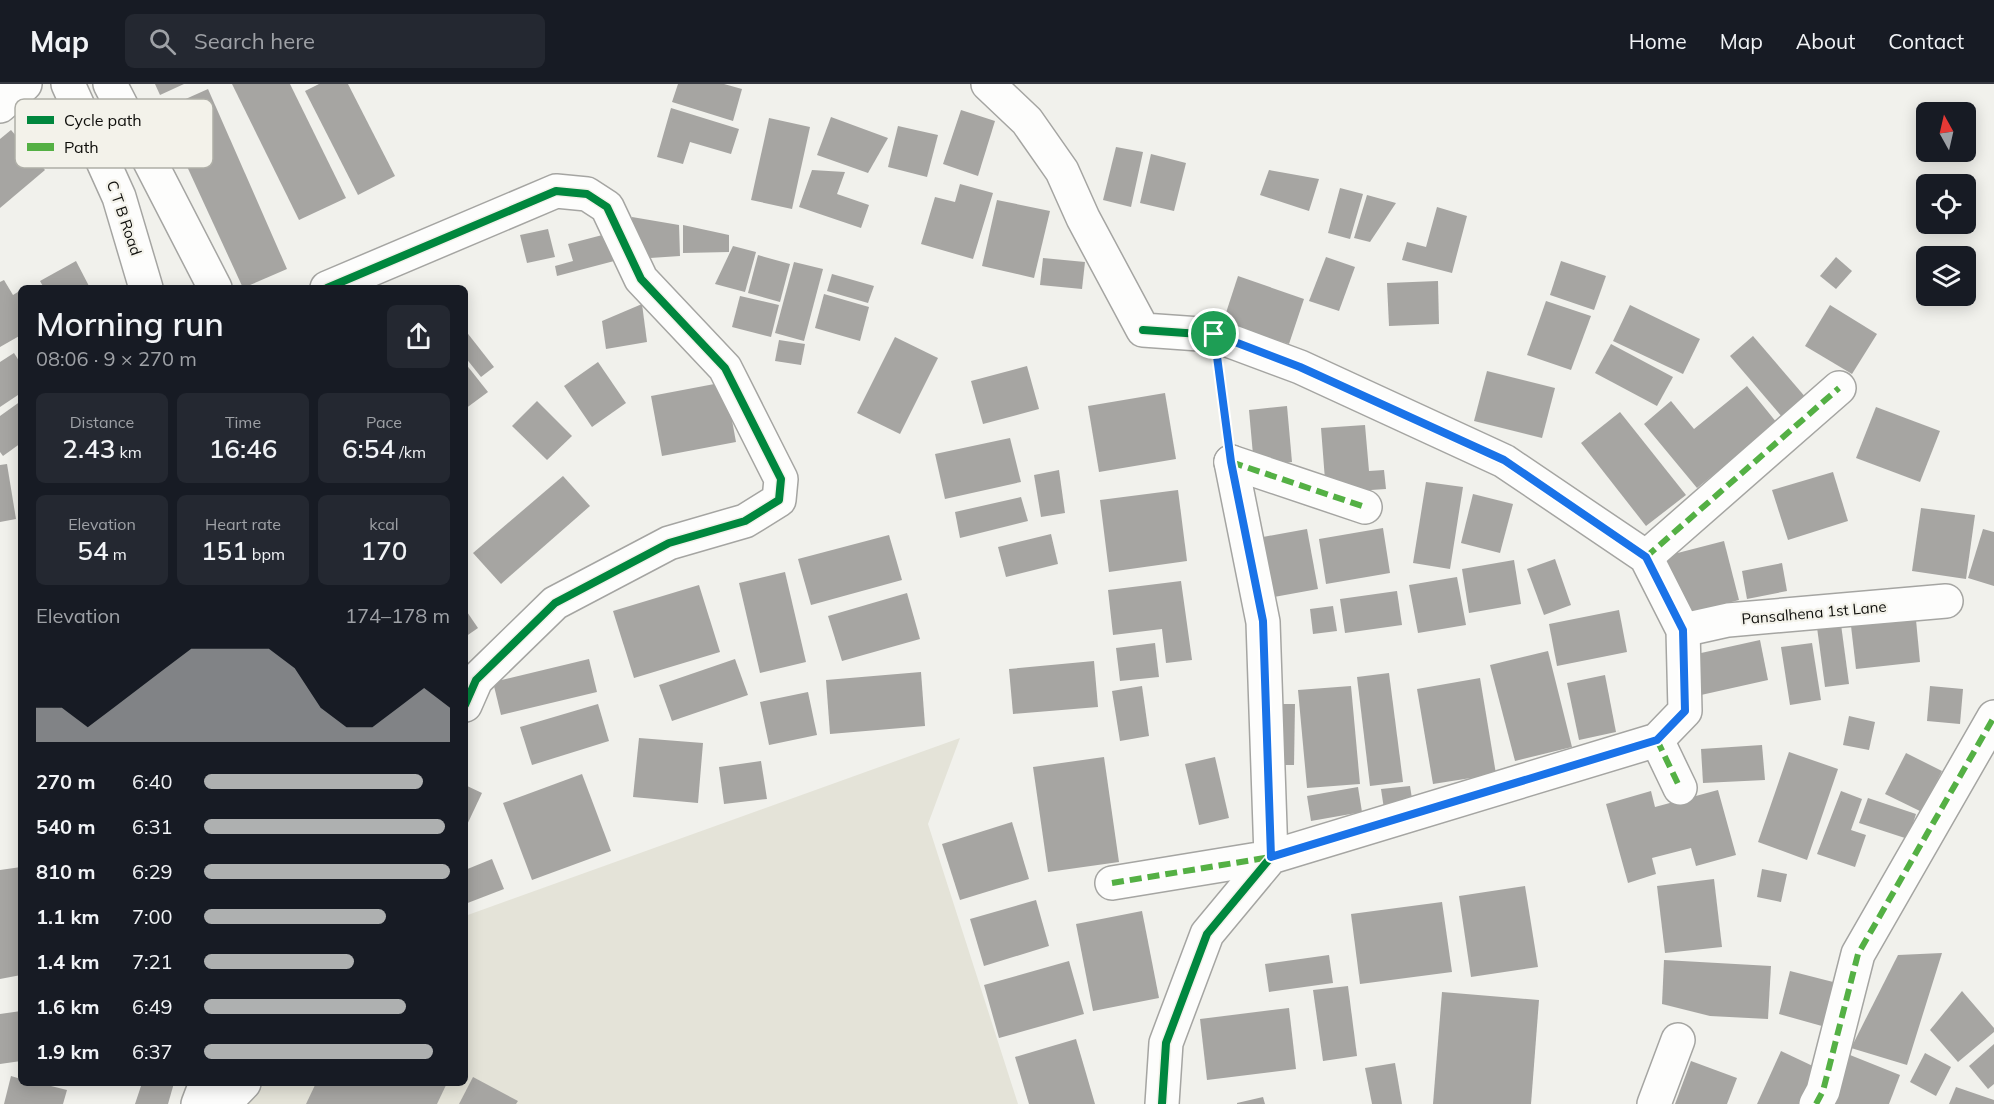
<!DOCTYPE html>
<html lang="en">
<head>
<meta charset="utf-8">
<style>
  :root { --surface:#171b24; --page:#242831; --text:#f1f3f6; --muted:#9ea1a6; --line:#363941; --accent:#aeb0b0 }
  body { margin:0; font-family:Mulish,sans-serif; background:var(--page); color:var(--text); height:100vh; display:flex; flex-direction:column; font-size:22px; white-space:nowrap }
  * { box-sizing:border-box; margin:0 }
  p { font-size:20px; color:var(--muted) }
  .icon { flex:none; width:33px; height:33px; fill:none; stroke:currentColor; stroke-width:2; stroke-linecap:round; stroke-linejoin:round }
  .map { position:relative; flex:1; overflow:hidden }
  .panel { position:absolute; left:18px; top:201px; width:450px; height:801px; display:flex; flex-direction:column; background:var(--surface); border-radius:9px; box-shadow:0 3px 15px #0003 }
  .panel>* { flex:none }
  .needle { width:39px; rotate:352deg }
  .buttons { position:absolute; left:1916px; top:18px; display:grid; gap:12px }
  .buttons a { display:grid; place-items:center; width:60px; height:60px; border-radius:9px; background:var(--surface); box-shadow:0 3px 15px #0003; font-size:30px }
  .pin { position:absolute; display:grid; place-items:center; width:51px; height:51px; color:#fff; margin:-26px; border:3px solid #fff; border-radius:50%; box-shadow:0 2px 6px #0007 }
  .round { display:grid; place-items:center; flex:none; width:63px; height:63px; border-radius:9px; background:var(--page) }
  .overview { display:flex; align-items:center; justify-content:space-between; height:102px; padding:0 18px }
  h1 { font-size:33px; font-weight:600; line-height:45px }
  .metrics { display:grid; grid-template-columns:repeat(3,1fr); gap:9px; height:102px; padding:6px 18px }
  .metrics div { display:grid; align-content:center; border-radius:9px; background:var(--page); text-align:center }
  .metrics b { font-size:26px; font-weight:600 }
  .metrics small { font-size:16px; font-weight:400 }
  .metrics p { font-size:16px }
  .chart { height:168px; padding:12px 18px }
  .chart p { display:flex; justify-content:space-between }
  .chart svg { width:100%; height:108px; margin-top:6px; fill:var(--accent); opacity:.7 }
  ul { padding:0 18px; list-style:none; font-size:20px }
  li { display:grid; grid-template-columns:96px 72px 1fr; align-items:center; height:45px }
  li i { height:15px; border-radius:8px; background:var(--accent) }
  header { display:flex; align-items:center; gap:36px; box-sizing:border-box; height:84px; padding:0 30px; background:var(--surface); border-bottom:2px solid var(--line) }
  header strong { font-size:28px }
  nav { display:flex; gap:33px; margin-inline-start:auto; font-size:21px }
  .search { width:420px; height:54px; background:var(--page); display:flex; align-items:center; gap:15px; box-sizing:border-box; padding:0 21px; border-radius:9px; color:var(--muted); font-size:22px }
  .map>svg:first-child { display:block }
  .built { fill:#e4e3d8 }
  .building { fill:#a6a5a2 }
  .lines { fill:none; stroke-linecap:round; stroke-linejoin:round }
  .minor-casing { stroke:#a5a5a2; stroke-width:36 }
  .path { stroke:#dddddb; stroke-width:4; stroke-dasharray:3 4.5; stroke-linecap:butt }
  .minor { stroke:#fdfdfc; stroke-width:33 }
  .quiet { stroke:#54b044; stroke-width:6; stroke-dasharray:12 6; stroke-linecap:butt }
  .cycleway-casing { stroke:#f3f2ea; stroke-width:11 }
  .cycleway { stroke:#00873e; stroke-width:8 }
  .route-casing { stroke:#fff; stroke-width:12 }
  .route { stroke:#1a73e8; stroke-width:8 }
  .labels { text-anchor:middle; stroke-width:4.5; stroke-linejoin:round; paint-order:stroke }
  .street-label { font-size:15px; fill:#0e0e0b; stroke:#f3f2ea }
  .key { fill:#f3f2ea; stroke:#aeaea7; stroke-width:1.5 }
  .key-label { font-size:16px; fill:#0e0e0b }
</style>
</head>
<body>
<header>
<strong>Map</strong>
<div class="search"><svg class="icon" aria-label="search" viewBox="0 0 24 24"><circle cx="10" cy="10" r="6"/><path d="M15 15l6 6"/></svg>Search here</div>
<nav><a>Home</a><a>Map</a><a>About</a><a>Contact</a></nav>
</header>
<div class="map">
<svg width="1994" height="1020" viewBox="0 0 1994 1020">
  <rect width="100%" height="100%" fill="#f1f1ec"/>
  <polygon class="built" points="960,654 928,740 1018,1020 245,1020 264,999 465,999 465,832"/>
  <g class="building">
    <polygon points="155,0 184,0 160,11"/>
    <polygon points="232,0 290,0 346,114 299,136"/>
    <polygon points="319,0 348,0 395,92 358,111 305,7"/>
    <polygon points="678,0 724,0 742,5 733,37 672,18"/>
    <polygon points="208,5 287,185 243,204 161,26"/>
    <polygon points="671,24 739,45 731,70 690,58 683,80 657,73"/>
    <polygon points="961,26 995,37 978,92 943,80"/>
    <polygon points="831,33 888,54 868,89 817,71"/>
    <polygon points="769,34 810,43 792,125 751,116"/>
    <polygon points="898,42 938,51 927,93 888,83"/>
    <polygon points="11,46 45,86 0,124 0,55"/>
    <polygon points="1116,63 1143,68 1131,123 1103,116"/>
    <polygon points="1151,70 1186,79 1174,127 1140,119"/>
    <polygon points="812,86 845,88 837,110 869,121 861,144 799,123"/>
    <polygon points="1269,86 1319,95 1309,127 1260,111"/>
    <polygon points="960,100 993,109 973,175 921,160 935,113 955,118"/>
    <polygon points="1340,104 1363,110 1350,155 1328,149"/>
    <polygon points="1367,111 1396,119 1370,158 1354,154"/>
    <polygon points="997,116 1050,127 1034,194 982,182"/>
    <polygon points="1437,123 1467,132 1452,189 1402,176 1407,158 1426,163"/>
    <polygon points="632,133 679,141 680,172 635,175"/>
    <polygon points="683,141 729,151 729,168 683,169"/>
    <polygon points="548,145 555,173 527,179 520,151"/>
    <polygon points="610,149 618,176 557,192 555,182 573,177 568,160"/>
    <polygon points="733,162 756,168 745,208 715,200"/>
    <polygon points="758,171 790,180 780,218 748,209"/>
    <polygon points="1326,173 1355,183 1339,227 1309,217"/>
    <polygon points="1836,173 1852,187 1836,205 1820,192"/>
    <polygon points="1043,174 1085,178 1082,205 1040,201"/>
    <polygon points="76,177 90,204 44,204 40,197"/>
    <polygon points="1561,177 1606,192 1594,226 1550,211"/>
    <polygon points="794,178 823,185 804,257 775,249"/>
    <polygon points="832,190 874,202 868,219 827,207"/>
    <polygon points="1238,192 1304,215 1289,260 1223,238"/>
    <polygon points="4,196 13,211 21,206 21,251 0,263 0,198"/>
    <polygon points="1438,197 1439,240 1389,242 1387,199"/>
    <polygon points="824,210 869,223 860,257 815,244"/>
    <polygon points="740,212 779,221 771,253 732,243"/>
    <polygon points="1546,217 1591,232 1571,286 1527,271"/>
    <polygon points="642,220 647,258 606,265 602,237"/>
    <polygon points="1630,221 1700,255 1683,290 1613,257"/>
    <polygon points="1830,221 1877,250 1852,290 1805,262"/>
    <polygon points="465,246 494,283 481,293 465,273"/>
    <polygon points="1753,252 1807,315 1783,334 1730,272"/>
    <polygon points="895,253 938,274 900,350 857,329"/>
    <polygon points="779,256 805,260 801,281 775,277"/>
    <polygon points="1611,260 1673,293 1657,322 1595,289"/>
    <polygon points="14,269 21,280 21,309 0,323 0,278"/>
    <polygon points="598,278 626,319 592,343 564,302"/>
    <polygon points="465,279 488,308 465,325"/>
    <polygon points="1027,282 1039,325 983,340 971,297"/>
    <polygon points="1487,287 1555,304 1542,354 1474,337"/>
    <polygon points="725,298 736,358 662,372 651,312"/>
    <polygon points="1747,302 1777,339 1697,404 1644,340 1671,317 1694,345"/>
    <polygon points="1165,309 1176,375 1099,388 1088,322"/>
    <polygon points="21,317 21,359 3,372 0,368 0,332"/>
    <polygon points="537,317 572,352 547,376 512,342"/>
    <polygon points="1287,322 1292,378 1254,382 1249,326"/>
    <polygon points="1876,323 1940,347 1920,398 1856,374"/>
    <polygon points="1620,328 1686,411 1646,442 1581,359"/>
    <polygon points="1365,341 1369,387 1384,386 1386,405 1326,409 1321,344"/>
    <polygon points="1010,354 1021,398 945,415 935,370"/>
    <polygon points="7,380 16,435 0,438 0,381"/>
    <polygon points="1059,386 1065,429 1041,433 1034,391"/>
    <polygon points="1833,388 1848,437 1788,456 1772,406"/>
    <polygon points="563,392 590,422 501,500 473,469"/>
    <polygon points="1426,398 1463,403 1450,485 1413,479"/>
    <polygon points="1178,406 1187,477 1109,488 1100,416"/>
    <polygon points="1473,410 1513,420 1500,469 1461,459"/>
    <polygon points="1021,413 1028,437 960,454 955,428"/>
    <polygon points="1921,424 1975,431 1966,495 1912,487"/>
    <polygon points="1383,444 1390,489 1326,500 1319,455"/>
    <polygon points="1307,445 1318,505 1274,513 1263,453"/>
    <polygon points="1983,445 1994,448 1994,502 1968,494"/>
    <polygon points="1051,450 1058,480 1006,493 998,463"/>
    <polygon points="889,451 902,496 811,521 798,475"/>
    <polygon points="1724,457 1739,516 1682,531 1666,472"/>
    <polygon points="1555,475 1571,521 1544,531 1527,485"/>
    <polygon points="1514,476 1521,520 1469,529 1462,485"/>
    <polygon points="1782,479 1787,507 1747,515 1742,487"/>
    <polygon points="785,488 806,578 760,589 739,499"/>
    <polygon points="1457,493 1466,541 1418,549 1409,501"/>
    <polygon points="1181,497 1192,576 1166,579 1162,545 1113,551 1108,506"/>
    <polygon points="699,501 720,568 634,594 613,527"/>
    <polygon points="1397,507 1402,541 1345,549 1340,515"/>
    <polygon points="907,509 920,555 842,577 828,532"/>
    <polygon points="1333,522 1337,547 1313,550 1310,525"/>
    <polygon points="465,525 478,544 465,553"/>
    <polygon points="1619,526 1627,568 1557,582 1549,540"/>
    <polygon points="1840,533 1849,600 1825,603 1816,536"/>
    <polygon points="1916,536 1920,578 1856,585 1851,542"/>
    <polygon points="1760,556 1768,596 1701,611 1692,571"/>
    <polygon points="1155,559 1159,593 1120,597 1116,564"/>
    <polygon points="1812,559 1821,616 1790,621 1781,563"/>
    <polygon points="1548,567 1572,663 1515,677 1490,581"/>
    <polygon points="589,575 597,608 501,631 493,598"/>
    <polygon points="735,575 748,611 672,637 659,601"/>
    <polygon points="1094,577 1098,623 1013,630 1009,585"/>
    <polygon points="921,588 925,642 830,650 826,596"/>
    <polygon points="1389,589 1403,698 1370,702 1357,593"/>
    <polygon points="1605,591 1616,648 1579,656 1567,599"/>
    <polygon points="1480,594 1496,690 1433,700 1417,605"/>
    <polygon points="1142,602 1149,652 1120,657 1112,607"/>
    <polygon points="1351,602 1360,700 1307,704 1298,606"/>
    <polygon points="1930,602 1963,605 1960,640 1927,637"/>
    <polygon points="808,608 817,651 769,661 760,618"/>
    <polygon points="598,620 609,657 532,681 520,643"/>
    <polygon points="1276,620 1295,620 1294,681 1274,681"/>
    <polygon points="1849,632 1875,638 1869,666 1843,661"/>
    <polygon points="639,654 703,659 698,719 633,713"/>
    <polygon points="1762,661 1765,696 1703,699 1701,665"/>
    <polygon points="1789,668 1838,685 1807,776 1758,758"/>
    <polygon points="1906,669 1942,687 1922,728 1885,710"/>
    <polygon points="1104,673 1119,778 1048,788 1033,683"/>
    <polygon points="1215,673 1229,734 1199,741 1185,680"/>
    <polygon points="761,677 767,715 724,720 719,683"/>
    <polygon points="582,690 611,767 532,796 503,719"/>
    <polygon points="465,701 482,709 465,745"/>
    <polygon points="1410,702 1413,721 1384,725 1381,705"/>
    <polygon points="1358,703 1362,728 1311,737 1307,712"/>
    <polygon points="1718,706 1736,771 1696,782 1691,764 1652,774 1656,790 1628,799 1606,720 1651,707 1655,723"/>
    <polygon points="1841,707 1862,715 1851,746 1866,751 1855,783 1817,770"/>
    <polygon points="1868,714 1916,730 1908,755 1859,739"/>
    <polygon points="1012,738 1029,795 960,816 942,760"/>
    <polygon points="492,775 504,805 465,820 465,786"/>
    <polygon points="21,783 21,891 0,895 0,786"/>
    <polygon points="1762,785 1787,790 1781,818 1757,813"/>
    <polygon points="1714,795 1722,863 1665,869 1657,802"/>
    <polygon points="1525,802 1538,883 1471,893 1459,812"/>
    <polygon points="1036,816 1049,862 984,882 970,835"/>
    <polygon points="1442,818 1452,888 1360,900 1351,830"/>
    <polygon points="1142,827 1159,914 1093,927 1076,840"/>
    <polygon points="1942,869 1907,981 1851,964 1898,871"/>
    <polygon points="1329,871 1333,899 1269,908 1265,880"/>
    <polygon points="1664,876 1771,882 1768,935 1710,932 1662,920"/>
    <polygon points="1069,877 1084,930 999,954 984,901"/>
    <polygon points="1790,887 1841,900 1829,944 1779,930"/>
    <polygon points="1348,902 1357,972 1323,977 1313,906"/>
    <polygon points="1962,907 1994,944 1994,948 1958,978 1930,946"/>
    <polygon points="1442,908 1539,916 1531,1020 1433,1020"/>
    <polygon points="1289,924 1296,985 1207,996 1200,935"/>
    <polygon points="21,927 21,977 0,980 0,930"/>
    <polygon points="1076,955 1095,1020 1029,1020 1015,973"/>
    <polygon points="1994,960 1994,1000 1988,1005 1969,982"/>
    <polygon points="1781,967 1817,984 1801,1020 1757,1020"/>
    <polygon points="1925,969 1951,983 1936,1012 1910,998"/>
    <polygon points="1850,971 1900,991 1889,1020 1831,1020"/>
    <polygon points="1691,977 1737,994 1727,1020 1675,1020"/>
    <polygon points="1395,979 1402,1020 1372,1020 1365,984"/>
    <polygon points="11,992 21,995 21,999 39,999 67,1006 63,1020 4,1020"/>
    <polygon points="473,993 518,1017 516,1020 459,1020"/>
    <polygon points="142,999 174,999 168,1020 135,1020"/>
    <polygon points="316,999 447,999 437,1020 306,1020"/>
    <polygon points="1956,1003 1994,1016 1994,1020 1949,1020"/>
    <polygon points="1263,1013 1265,1020 1237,1020 1237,1019"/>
  </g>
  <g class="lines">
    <defs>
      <g id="minor">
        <polyline points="68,0 119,113 146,204"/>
        <polyline points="110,0 215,204"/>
        <polyline points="988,0 1027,37 1062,87 1083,134 1143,246 1214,251 1300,283 1504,377 1646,473 1683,546 1685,627 1657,656 1271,773 1207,850 1166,959 1162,1020"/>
        <polyline points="0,22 25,0"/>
        <polyline points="327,204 556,107 587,110 607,123 641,195 725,284 781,395 779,416 745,437 669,459 555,519 476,596 465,621"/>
        <polyline points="1231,378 1365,423"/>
        <polyline points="1646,473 1839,304"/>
        <polyline points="1683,546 1728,536 1946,517"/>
        <polyline points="1657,656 1680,704"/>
        <polyline points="1112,799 1271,773 1263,538 1231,378"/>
        <polyline points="198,1020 206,999"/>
        <polyline points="224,1020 244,999"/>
        <polyline points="1654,1020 1678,956"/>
        <polyline points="1816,1020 1823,1007 1858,870 1994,633"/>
      </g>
    </defs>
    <use href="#minor" class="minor-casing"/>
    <polyline class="path" points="1219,293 1226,342"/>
    <use href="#minor" class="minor"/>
    <g class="quiet">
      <polyline points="1231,378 1365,423"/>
      <polyline points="1646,473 1839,304"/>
      <polyline points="1657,656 1680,704"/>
      <polyline points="1112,799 1271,773"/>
      <polyline points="1816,1020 1823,1007 1858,870 1994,633"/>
    </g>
    <defs>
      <g id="cycleway">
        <polyline points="327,204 556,107 587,110 607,123 641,195 725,284 781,395 779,416 745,437 669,459 555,519 476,596 465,621"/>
        <polyline points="1143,246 1214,251 1300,283 1504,377 1646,473 1683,546 1685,627 1657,656 1271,773 1207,850 1166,959 1162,1020"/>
      </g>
    </defs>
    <use href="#cycleway" class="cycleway-casing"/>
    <use href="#cycleway" class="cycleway"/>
  </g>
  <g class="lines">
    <defs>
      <polygon id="route" points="1214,250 1300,283 1504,376 1646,473 1683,546 1685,627 1657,656 1271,773 1263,537 1231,378"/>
    </defs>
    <use href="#route" class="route-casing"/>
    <use href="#route" class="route"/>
  </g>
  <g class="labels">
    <g class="street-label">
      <text transform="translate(124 134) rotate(71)" y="5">C T B Road</text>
      <text transform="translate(1814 529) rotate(-5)" y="5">Pansalhena 1st Lane</text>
    </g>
  </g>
  <rect x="15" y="15" width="198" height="69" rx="9" class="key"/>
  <rect x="27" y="32" width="27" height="8" fill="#00873e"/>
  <rect x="27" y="59" width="27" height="8" fill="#54b044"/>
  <g class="key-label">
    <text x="64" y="42">Cycle path</text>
    <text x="64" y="69">Path</text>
  </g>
</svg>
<div class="buttons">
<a><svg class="needle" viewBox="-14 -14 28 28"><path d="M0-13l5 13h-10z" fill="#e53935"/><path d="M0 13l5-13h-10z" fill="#9ea1a6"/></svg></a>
<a><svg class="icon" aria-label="locate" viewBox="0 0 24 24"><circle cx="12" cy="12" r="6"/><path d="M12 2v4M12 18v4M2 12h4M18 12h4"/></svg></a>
<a><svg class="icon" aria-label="layers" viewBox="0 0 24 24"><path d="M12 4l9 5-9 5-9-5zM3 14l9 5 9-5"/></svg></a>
</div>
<div class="pin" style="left:1214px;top:250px;background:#1e9e55"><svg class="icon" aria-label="arrive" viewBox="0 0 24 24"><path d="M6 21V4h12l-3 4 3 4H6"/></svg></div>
<section class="panel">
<div class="overview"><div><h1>Morning run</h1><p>08:06 · 9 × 270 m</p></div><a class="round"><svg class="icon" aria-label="share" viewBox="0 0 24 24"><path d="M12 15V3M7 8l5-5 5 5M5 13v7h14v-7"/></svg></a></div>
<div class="metrics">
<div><p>Distance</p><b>2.43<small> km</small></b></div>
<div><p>Time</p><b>16:46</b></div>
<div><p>Pace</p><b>6:54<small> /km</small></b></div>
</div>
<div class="metrics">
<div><p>Elevation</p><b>54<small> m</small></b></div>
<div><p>Heart rate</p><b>151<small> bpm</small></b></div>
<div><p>kcal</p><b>170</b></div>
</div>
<div class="chart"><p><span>Elevation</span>174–178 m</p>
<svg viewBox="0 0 160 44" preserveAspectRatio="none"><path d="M0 44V30L10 30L20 38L30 30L40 22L50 14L60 6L70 6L80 6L90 6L100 14L110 30L120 38L130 38L140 30L150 22L160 30V44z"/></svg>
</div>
<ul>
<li><b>270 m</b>6:40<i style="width:89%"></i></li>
<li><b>540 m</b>6:31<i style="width:98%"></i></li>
<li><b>810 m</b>6:29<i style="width:100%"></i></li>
<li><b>1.1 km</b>7:00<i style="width:74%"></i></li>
<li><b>1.4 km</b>7:21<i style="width:61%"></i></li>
<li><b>1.6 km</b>6:49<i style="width:82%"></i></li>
<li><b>1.9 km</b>6:37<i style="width:93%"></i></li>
</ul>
</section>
</div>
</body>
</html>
